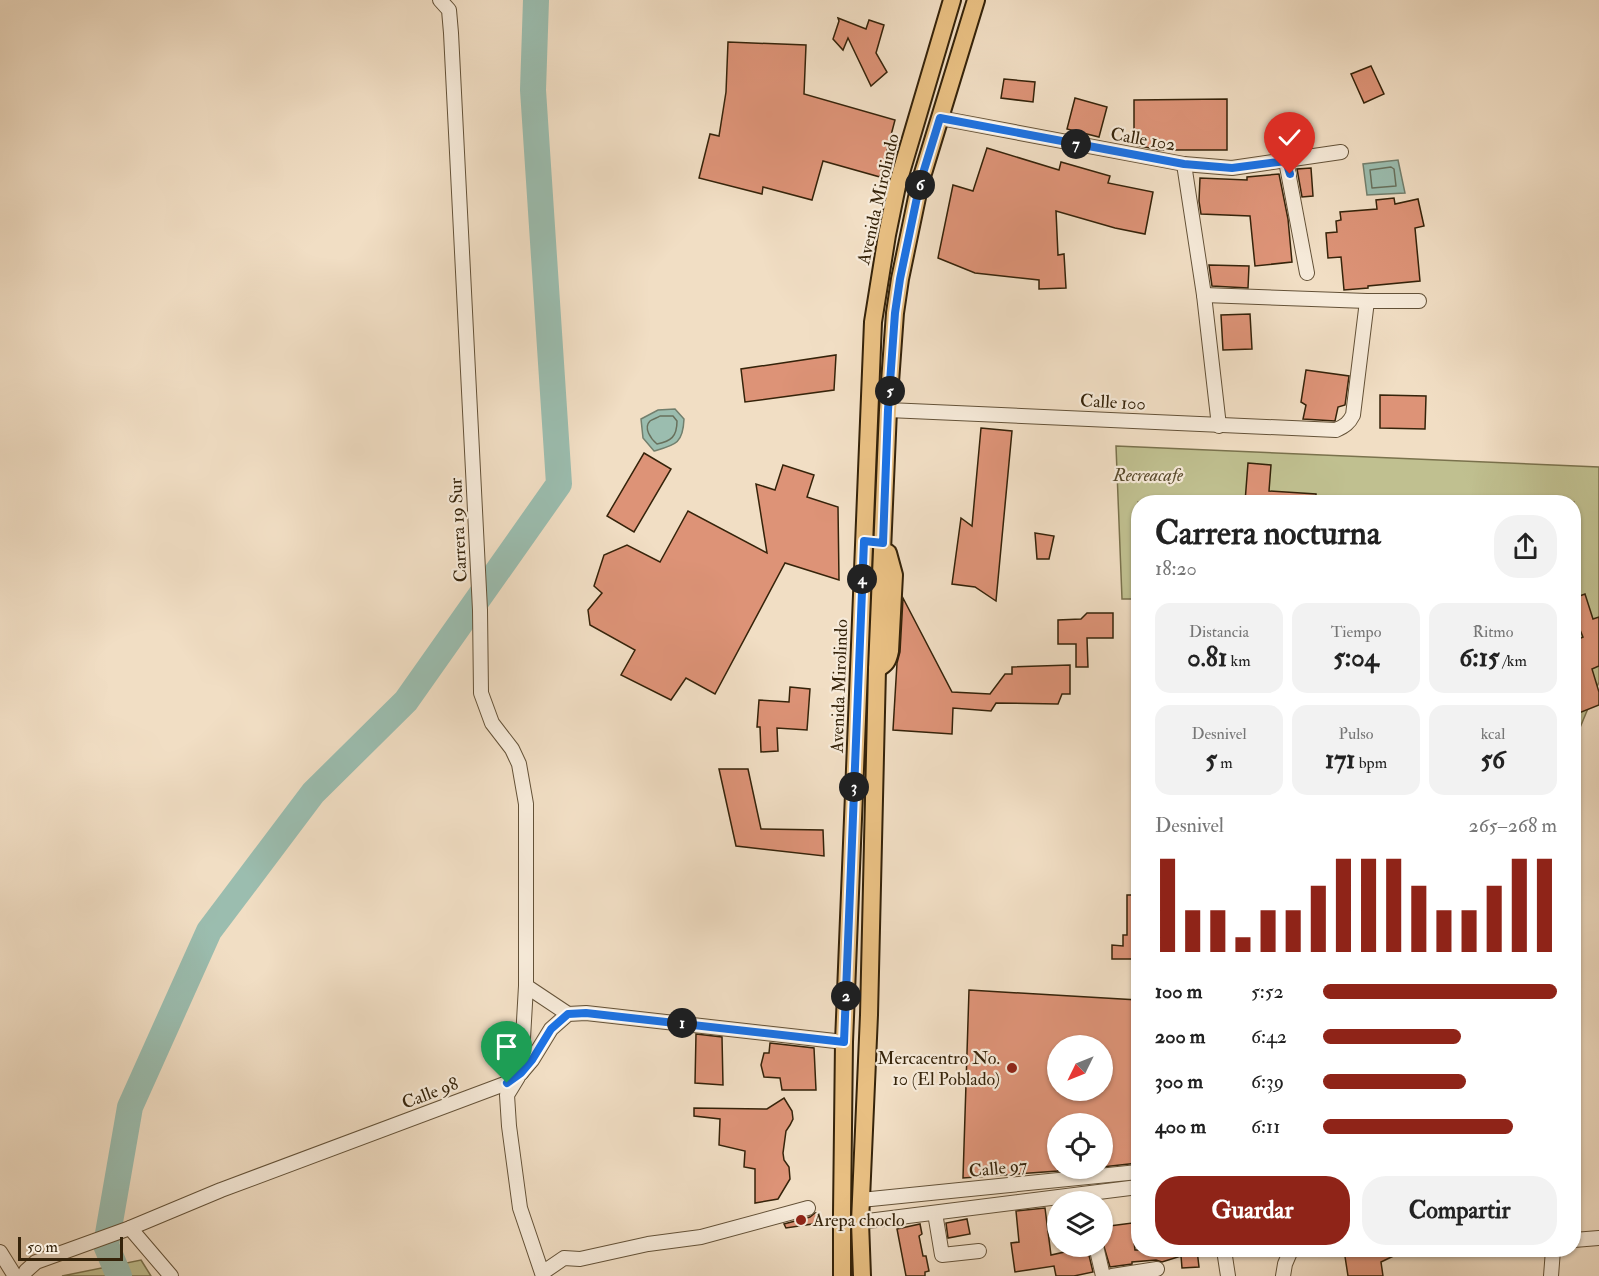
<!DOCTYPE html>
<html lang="es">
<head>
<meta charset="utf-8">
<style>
  :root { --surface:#fff; --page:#f2f2f2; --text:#222; --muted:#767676; --accent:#8f2418 }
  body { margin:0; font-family:"IM FELL Double Pica",serif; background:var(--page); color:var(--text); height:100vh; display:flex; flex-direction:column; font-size:22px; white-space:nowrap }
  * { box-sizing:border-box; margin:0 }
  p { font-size:20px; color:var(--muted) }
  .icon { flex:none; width:33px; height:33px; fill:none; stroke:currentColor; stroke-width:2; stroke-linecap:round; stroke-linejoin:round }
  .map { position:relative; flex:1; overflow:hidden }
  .side { position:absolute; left:1131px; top:495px; width:450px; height:762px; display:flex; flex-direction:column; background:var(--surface); border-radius:24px; box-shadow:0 2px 4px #0004 }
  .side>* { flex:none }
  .needle { width:39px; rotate:227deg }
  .tools { position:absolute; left:1047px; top:1035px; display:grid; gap:12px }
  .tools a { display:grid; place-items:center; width:66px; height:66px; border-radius:50%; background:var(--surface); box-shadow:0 2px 4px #0004; font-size:30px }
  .scale { position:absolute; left:18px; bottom:15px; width:105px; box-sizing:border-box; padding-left:6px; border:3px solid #35230a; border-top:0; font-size:16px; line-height:21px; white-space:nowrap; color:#35230a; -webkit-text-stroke:4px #f6ead9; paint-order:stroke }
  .pin { position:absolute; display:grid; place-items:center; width:51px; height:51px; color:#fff; margin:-62px -26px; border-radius:50% 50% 50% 0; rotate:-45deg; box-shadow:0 0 6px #0007 }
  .pin .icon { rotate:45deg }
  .km { position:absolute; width:30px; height:30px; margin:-15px; border-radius:50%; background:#222; color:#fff; font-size:16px; line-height:30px; text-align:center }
  .round { display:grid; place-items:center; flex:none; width:63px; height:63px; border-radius:24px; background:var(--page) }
  .overview { display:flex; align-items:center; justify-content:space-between; height:102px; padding:0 24px }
  h1 { font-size:33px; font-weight:700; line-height:45px }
  .figures { display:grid; grid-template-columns:repeat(3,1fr); gap:9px; height:102px; padding:6px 24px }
  .figures div { display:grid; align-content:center; border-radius:15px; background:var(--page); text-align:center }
  .figures b { font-size:26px; font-weight:700 }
  .figures small { font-size:16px; font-weight:400 }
  .figures p { font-size:16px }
  .chart { height:168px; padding:12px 24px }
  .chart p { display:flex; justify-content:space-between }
  .chart svg { width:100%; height:108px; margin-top:6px; stroke:var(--accent); stroke-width:6 }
  .action { display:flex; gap:12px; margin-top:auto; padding:12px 24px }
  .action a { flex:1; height:69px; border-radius:24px; background:var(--accent); color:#fff; font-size:24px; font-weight:700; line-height:69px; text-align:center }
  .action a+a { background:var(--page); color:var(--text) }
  ul { padding:0 24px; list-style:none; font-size:20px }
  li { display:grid; grid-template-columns:96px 72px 1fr; align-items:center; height:45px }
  li i { height:15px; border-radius:8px; background:var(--accent) }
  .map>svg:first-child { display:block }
  .green { fill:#c0c090; stroke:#7a724d; stroke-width:1.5 }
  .water { fill:#9bbdaf; stroke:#727f6d; stroke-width:1.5 }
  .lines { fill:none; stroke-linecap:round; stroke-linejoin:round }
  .shore { stroke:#68705c; stroke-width:1.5 }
  .river { stroke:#9bbdaf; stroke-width:26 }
  .building { fill:#dd9377; stroke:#35230a; stroke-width:1.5; fill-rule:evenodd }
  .minor-casing { stroke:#645238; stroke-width:16 }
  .major-casing { stroke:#35230a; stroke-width:20 }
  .minor { stroke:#f6ead9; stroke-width:14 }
  .major { stroke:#e8bf82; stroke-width:16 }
  .route-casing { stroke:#fff; stroke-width:12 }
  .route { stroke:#1a73e8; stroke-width:8 }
  .poi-dot { fill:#8f2418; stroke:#f6ead9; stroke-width:2 }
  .labels { text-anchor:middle; stroke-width:4.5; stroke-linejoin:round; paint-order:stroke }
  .street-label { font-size:18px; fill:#35230a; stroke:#f6ead9 }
  .park-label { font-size:18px; font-style:italic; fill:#584a2c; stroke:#f6ead9 }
  .poi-label { font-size:18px; fill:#35230a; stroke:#f6ead9; text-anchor:end }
</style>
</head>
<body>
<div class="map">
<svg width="1599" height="1276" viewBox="0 0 1599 1276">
  <rect width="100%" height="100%" fill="#f1dec4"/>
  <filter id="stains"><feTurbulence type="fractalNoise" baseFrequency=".00333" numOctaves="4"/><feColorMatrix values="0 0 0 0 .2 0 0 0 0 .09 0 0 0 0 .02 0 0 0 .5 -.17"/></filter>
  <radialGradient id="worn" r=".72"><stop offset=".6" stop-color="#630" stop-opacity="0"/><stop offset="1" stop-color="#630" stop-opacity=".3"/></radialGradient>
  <g class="green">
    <polygon points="1116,446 1599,467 1599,682 1574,742 1574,502 1138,502 1138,599 1122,599"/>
    <polygon points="141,1260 151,1276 62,1276"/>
  </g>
  <g class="water">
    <polygon points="1398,160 1405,193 1367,195 1363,164"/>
    <path d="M675,409L684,419C683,444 675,445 654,451L643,438L641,419L658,410Z"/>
  </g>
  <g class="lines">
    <g class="shore">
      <polygon points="1391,167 1394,169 1396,186 1372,188 1370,170"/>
      <path d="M660,416H673L677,421C677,437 671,441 657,444C651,439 643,428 650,421C653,419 657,418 660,416Z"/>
    </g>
    <polyline class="river" points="119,1276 106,1245 130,1107 209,931 313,793 406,701 559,484 533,90 536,0"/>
  </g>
  <g class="building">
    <polygon points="838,18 866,29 869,20 884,25 876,53 887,72 871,86 848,38 843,50 833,39 839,21"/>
    <polygon points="728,42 806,45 804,94 895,120 880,177 823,161 812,200 763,187 762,194 699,178 710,134 719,136 726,92"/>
    <polygon points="1371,66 1384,94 1364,103 1351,74"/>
    <polygon points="1004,79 1035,82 1033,102 1001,98"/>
    <polygon points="1075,98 1107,107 1099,137 1067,129"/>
    <polygon points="1227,99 1227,150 1160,150 1134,145 1134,100"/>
    <polygon points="987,148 1059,170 1061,162 1110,176 1108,183 1153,192 1145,234 1115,228 1056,211 1058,255 1064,254 1066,288 1039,289 1039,280 975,273 938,258 953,185 973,191"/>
    <polygon points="1311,168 1313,196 1302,197 1297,169"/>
    <polygon points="1279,174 1288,219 1292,262 1255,266 1250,216 1201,214 1199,201 1200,178 1247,180 1247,177"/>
    <polygon points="1394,198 1395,204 1418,199 1424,226 1415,228 1420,281 1368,286 1368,288 1344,290 1341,257 1328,258 1326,233 1337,232 1336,221 1341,220 1340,212 1377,209 1376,200"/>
    <polygon points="1209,265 1249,266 1248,288 1212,286"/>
    <polygon points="1250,314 1252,349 1223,350 1221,315"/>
    <polygon points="836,355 834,390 745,402 741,369"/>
    <polygon points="1306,370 1349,376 1345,405 1338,407 1335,421 1303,419 1306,405 1301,402"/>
    <polygon points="1380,395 1426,396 1425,429 1380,428"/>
    <polygon points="981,428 1012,431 996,601 975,587 952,584 961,518 972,526"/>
    <polygon points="644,453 671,469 634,532 607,516"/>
    <polygon points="1248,463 1271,465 1269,491 1316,494 1316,502 1245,502"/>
    <polygon points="783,465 814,475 807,497 838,507 839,580 785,563 715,694 686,678 671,700 621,675 635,650 590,625 588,610 602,593 594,586 604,555 627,545 660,562 688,511 767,553 756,484 775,490"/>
    <polygon points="1035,533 1054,536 1049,559 1037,559"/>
    <polygon points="1585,594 1593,619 1599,617 1599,666 1592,669 1599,692 1599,705 1574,715 1574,641 1583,637 1574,615 1574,598"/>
    <polygon points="903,598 952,692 990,694 1005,674 1012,674 1012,667 1070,665 1070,694 1062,694 1058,704 996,703 991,711 953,708 952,734 893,730 897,663 900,652"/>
    <polygon points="1087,613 1113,613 1113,638 1087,638 1088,667 1076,667 1076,644 1058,644 1058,620 1081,619"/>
    <polygon points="790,687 810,689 807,730 777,728 778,751 761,752 760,727 757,727 759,700 789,702"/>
    <polygon points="719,769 748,769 761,829 823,830 824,856 736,846"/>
    <polygon points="1127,895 1138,895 1138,959 1112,959 1112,945 1123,946 1123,935 1127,935"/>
    <path d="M969,990L1138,1000V1163L1102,1167V1124H1058V1171L963,1178ZM1058,1046H1102V1090H1058Z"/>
    <polygon points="696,1034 722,1037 723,1085 695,1083"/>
    <polygon points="770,1043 814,1048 816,1090 782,1090 780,1078 764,1077 761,1065 764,1053 769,1053"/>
    <polygon points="784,1098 792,1111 793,1119 790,1125 786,1131 783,1153 784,1160 789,1167 790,1179 778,1199 755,1203 755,1169 744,1167 745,1151 719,1145 720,1119 694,1116 694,1108 767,1109"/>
    <polygon points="1045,1208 1051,1255 1087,1247 1093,1272 1074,1276 1056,1276 1054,1266 1015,1272 1011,1243 1019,1242 1016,1211"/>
    <polygon points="815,1213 820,1213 819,1223 786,1228 784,1224 810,1217"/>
    <polygon points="967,1219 970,1234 948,1238 946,1223"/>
    <polygon points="1132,1223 1135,1250 1197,1250 1199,1267 1182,1268 1181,1256 1162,1262 1156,1260 1132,1262 1132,1264 1110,1267 1102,1240 1102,1227"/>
    <polygon points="920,1224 922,1234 919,1236 923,1256 926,1256 929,1271 925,1272 925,1276 906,1276 897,1229"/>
    <polygon points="1344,1250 1406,1250 1381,1262 1383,1276 1348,1276"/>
  </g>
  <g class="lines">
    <defs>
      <g id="minor">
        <polyline points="440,0 449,10 451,33 480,610 481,693 492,723 512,749 519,764 526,804 526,986 568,1014"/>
        <polyline points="940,118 1184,164 1232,168 1341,152"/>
        <polyline points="1286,161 1307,273"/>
        <polyline points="1184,164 1204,295 1219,426"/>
        <polyline points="1204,295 1367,301 1419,301"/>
        <path d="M888,410L1336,430C1345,426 1349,423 1353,415L1367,301"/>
        <polyline points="521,1073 526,986"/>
        <polyline points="518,1077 507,1095 509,1126 520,1208 542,1273 564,1258 580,1259 648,1244 701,1237 808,1208"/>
        <polyline points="861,1200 1138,1172"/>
        <polyline points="935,1213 942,1255 979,1251"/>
        <polyline points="860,1222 1138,1187"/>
        <polyline points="130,1228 171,1276"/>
        <polyline points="1574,1240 1599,1238"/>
        <polyline points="1096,1246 1103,1276"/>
        <polyline points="1224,1250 1228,1276"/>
        <polyline points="0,1252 15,1276"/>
        <polyline points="24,1276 26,1271 36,1262 130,1228 221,1190 507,1083 521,1073 532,1060 551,1029 568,1014 586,1013 844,1042"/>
        <polyline points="1112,1276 1157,1269"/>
        <polyline points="1283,1276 1285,1264 1291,1250"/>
        <polyline points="1551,1276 1553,1250"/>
      </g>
      <g id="major">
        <path d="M877,669C886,664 888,661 890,651L894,575L888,553"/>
        <polyline points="842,1276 842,1213 844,1042 873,322 887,235 897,186 952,0"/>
        <polyline points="862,1276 860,1222 869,1015 877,669 888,410 895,313 900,279 920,183 976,0"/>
      </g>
    </defs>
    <use href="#minor" class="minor-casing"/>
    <use href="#major" class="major-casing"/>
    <use href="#minor" class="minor"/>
    <use href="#major" class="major"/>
  </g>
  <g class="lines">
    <defs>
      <polyline id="route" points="507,1083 521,1073 532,1060 551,1029 568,1014 586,1013 844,1042 864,541 883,543 888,410 895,313 900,279 920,183 940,118 1184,164 1232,168 1286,161 1290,174"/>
    </defs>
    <use href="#route" class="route-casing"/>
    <use href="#route" class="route"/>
  </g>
  <g class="poi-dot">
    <circle cx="1012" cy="1068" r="6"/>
    <circle cx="801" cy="1220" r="6"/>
  </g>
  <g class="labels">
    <g class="street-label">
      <text transform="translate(1143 139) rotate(10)" y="6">Calle 102</text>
      <text transform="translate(878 199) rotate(-77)" y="6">Avenida Mirolindo</text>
      <text transform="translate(1113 402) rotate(3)" y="6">Calle 100</text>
      <text transform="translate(458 530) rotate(-93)" y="6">Carrera 19 Sur</text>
      <text transform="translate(839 686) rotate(-88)" y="6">Avenida Mirolindo</text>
      <text transform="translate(430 1093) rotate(-21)" y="6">Calle 98</text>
      <text transform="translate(998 1168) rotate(-6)" y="6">Calle 97</text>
    </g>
    <g class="park-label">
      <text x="1148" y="481">Recreacafe</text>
    </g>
    <g class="poi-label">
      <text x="1000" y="1064">Mercacentro No.<tspan x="1000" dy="21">10 (El Poblado)</tspan></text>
      <text x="813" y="1226" text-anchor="start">Arepa choclo</text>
    </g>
  </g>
  <rect width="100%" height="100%" filter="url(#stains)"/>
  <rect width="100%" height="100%" fill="url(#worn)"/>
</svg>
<div class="tools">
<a><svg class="needle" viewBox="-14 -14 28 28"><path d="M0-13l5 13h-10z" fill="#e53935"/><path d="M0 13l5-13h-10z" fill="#767676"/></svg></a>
<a><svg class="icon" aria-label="locate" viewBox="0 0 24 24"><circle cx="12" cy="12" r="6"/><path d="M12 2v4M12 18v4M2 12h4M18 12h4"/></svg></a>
<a><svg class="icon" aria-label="layers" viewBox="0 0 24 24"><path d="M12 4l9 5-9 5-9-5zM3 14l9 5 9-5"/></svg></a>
</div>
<div class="scale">50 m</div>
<div class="pin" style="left:507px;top:1083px;background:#1e9e55"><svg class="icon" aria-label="arrive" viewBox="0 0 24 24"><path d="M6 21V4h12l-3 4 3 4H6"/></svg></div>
<div class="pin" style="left:1290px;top:174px;background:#d93025"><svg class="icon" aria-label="check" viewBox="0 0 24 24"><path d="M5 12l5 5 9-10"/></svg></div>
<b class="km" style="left:682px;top:1023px">1</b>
<b class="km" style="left:846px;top:996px">2</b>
<b class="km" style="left:854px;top:787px">3</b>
<b class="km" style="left:862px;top:579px">4</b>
<b class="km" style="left:890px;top:391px">5</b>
<b class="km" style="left:920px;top:185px">6</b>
<b class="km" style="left:1076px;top:144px">7</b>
<section class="side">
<div class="overview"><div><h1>Carrera nocturna</h1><p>18:20</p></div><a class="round"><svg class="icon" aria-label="share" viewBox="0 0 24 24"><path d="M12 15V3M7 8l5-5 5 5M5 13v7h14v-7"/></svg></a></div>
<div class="figures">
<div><p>Distancia</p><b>0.81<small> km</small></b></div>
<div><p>Tiempo</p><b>5:04</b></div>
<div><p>Ritmo</p><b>6:15<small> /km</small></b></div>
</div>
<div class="figures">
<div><p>Desnivel</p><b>5<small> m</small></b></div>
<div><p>Pulso</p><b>171<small> bpm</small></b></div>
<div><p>kcal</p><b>56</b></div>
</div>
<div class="chart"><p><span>Desnivel</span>265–268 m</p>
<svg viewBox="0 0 160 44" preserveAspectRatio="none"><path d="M5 44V6M15 44V27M25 44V27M35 44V38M45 44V27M55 44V27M65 44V17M75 44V6M85 44V6M95 44V6M105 44V17M115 44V27M125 44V27M135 44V17M145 44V6M155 44V6"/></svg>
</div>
<ul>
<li><b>100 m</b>5:52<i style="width:100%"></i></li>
<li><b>200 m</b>6:42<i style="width:59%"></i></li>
<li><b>300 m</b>6:39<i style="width:61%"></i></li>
<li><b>400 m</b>6:11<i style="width:81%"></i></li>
</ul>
<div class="action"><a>Guardar</a><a>Compartir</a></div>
</section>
</div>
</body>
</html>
